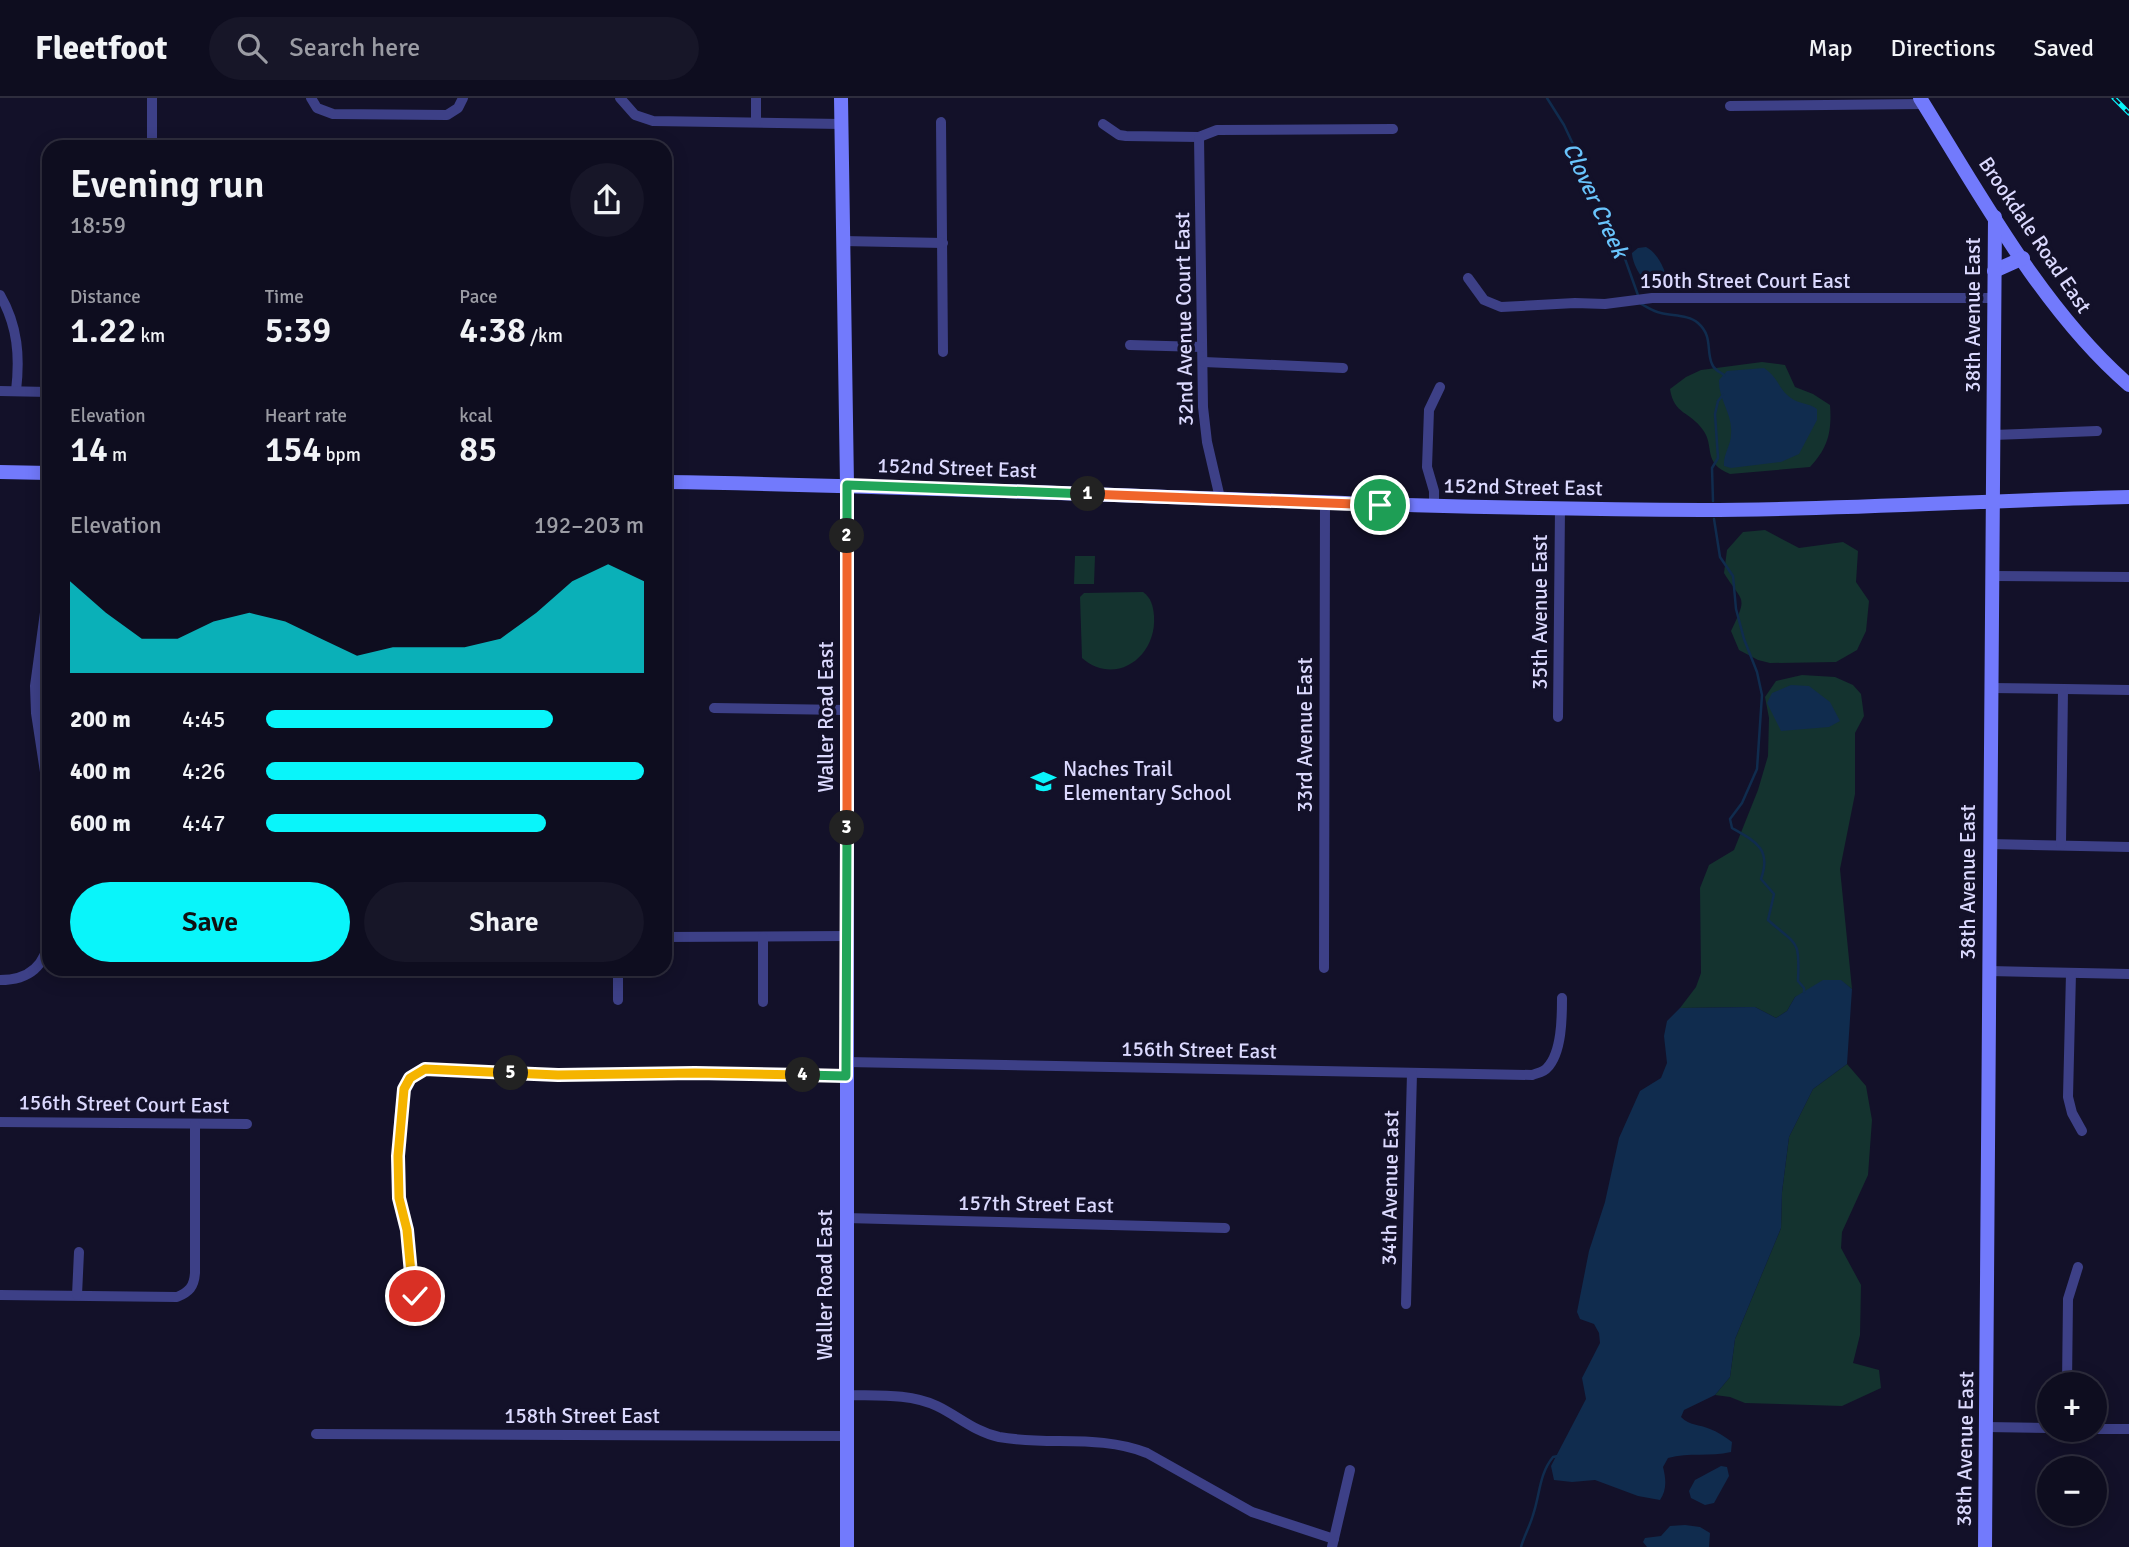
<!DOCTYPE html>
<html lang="en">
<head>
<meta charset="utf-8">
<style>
  :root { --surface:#0e0d1f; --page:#171628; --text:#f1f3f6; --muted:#9b9ca4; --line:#2e2d3d; --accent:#09f5fa }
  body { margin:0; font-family:Signika,sans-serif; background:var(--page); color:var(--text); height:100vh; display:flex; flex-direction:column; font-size:26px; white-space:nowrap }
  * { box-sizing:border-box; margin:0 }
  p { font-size:23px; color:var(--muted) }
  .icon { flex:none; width:38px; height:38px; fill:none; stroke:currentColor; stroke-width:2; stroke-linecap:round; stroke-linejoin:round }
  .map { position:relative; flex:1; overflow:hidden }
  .side { position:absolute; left:42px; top:42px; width:630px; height:836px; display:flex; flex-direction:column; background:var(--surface); border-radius:21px; box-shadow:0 4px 18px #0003,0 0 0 2px var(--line) }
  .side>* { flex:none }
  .controls { position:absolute; left:2037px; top:1274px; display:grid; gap:14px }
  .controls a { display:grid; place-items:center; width:70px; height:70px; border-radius:50%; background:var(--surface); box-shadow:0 4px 18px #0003,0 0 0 2px var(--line); font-size:35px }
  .pin { position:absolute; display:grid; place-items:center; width:60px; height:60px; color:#fff; margin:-30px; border:4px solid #fff; border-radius:50%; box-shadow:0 2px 7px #0007 }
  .km { position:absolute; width:35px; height:35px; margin:-18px; border-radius:50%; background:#222; color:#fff; font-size:19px; line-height:35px; text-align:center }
  .round { display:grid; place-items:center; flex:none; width:74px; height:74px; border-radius:37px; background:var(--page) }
  .summary { display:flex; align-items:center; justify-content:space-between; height:119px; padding:0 28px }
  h1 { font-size:38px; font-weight:600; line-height:52px }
  .figures { display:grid; grid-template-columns:repeat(3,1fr); gap:10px; height:119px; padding:7px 28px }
  .figures div { display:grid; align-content:center }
  .figures b { font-size:35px; font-weight:600 }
  .figures small { font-size:19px; font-weight:400 }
  .figures p { font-size:19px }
  .chart { height:196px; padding:14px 28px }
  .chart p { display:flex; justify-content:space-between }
  .chart svg { width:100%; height:126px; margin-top:7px; fill:var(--accent); opacity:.7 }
  .primary-button { display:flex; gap:14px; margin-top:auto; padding:14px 28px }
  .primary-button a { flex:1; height:80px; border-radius:42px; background:var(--accent); color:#111; font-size:28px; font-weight:600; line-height:80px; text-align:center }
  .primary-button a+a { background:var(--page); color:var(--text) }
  ul { padding:0 28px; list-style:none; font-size:23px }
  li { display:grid; grid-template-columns:112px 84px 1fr; align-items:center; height:52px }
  li i { height:18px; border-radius:9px; background:var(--accent) }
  header { display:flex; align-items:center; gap:42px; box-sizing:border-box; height:98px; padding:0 35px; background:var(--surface); border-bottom:2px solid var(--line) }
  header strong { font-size:33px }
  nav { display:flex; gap:38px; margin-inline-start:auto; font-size:24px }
  .search { width:490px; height:63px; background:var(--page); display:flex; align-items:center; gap:18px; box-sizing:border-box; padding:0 24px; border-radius:38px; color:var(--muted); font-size:26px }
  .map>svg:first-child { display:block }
  .green { fill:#14332f }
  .water { fill:#102c4e }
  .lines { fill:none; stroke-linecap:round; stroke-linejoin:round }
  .stream { stroke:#102c4e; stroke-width:2.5 }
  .street { stroke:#3d4087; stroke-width:10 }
  .secondary { stroke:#727afc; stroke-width:14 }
  .rail-casing { stroke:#09f5fa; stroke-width:5 }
  .rail { stroke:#131129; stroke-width:2.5; stroke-dasharray:8; stroke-linecap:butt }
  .split-1-casing { stroke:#fff; stroke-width:14 }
  .split-2-casing { stroke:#fff; stroke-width:14 }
  .split-3-casing { stroke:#fff; stroke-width:14 }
  .split-4-casing { stroke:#fff; stroke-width:14 }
  .split-5-casing { stroke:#fff; stroke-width:14 }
  .split-6-casing { stroke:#fff; stroke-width:14 }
  .split-1 { stroke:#f0652b; stroke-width:9 }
  .split-2 { stroke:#22a559; stroke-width:9 }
  .split-3 { stroke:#f0652b; stroke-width:9 }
  .split-4 { stroke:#22a559; stroke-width:9 }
  .split-5 { stroke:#f5b400; stroke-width:9 }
  .split-6 { stroke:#f5b400; stroke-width:9 }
  .labels { text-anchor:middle; stroke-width:7; stroke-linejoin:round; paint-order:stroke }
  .street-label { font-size:21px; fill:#dbd9fe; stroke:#131129 }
  .poi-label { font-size:21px; fill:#dbd9fe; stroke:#131129; text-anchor:start }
  .water-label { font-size:23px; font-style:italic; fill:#69c4fc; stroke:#131129 }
</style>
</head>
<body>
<header>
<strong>Fleetfoot</strong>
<div class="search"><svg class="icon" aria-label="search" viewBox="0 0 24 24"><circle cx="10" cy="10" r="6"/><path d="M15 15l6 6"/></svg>Search here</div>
<nav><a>Map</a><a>Directions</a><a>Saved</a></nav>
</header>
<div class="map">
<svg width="2129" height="1449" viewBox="0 0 2129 1449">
  <rect width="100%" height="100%" fill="#131129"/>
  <g class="green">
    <path d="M1762,264L1785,267L1795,289L1813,296L1830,307C1832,334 1828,350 1810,369L1730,376C1702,365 1715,348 1703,332C1690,313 1674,317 1670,291L1686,279L1701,272Z"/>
    <path d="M1765,432L1799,450L1843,444L1858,453L1856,484L1869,503L1866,533L1857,552L1836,564L1770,565L1758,562L1739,552L1731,533C1749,496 1742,505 1724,475L1727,452L1743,434Z"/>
    <polygon points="1075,458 1095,458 1094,486 1074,486"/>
    <path d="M1143,494C1151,500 1153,507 1154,518C1157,559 1115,589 1082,560L1080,499L1084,495Z"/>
    <polygon points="1802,577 1835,579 1853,587 1861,596 1864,618 1855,635 1855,696 1840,771 1852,891 1840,882 1795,899 1787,913 1776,920 1755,909 1680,910 1696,889 1701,875 1700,790 1709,767 1734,752 1758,692 1768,658 1769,620 1765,599 1776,583"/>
    <polygon points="1847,966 1866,988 1872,1022 1868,1077 1842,1134 1841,1150 1861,1187 1860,1237 1853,1265 1879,1272 1881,1290 1842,1308 1745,1305 1730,1299 1715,1297 1730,1279 1735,1241 1781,1130 1782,1094 1789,1039 1813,991"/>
  </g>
  <g class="water">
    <path d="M1646,149C1658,155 1666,173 1668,186C1653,204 1632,169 1632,155L1638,150Z"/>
    <path d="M1764,270C1779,280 1778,291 1791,300C1799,306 1809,305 1817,311V322L1799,356L1781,364L1731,370L1724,368C1723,356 1731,348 1731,336C1733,316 1718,301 1719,282L1727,273Z"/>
    <polygon points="1791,587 1809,588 1830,604 1840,623 1829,629 1781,633 1767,605 1772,595"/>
    <path d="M1823,882H1841L1852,891L1847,966L1813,991L1789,1039L1782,1094L1781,1130L1735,1241L1730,1279L1715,1297L1684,1312L1681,1319C1690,1328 1699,1326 1710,1331C1718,1334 1725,1339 1732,1344L1731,1354C1710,1359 1689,1354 1668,1360L1663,1369C1666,1381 1667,1392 1660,1402L1638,1398L1595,1382L1572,1384L1554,1382L1551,1368L1586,1301L1582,1280L1600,1245L1599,1235L1594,1226L1580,1221L1577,1214L1589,1153L1605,1104L1619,1040L1640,993L1661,980L1667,965L1664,938L1667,923L1680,910L1755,909L1776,920L1787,913L1795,899Z"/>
    <polygon points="1721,1368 1727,1369 1729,1378 1714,1405 1705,1407 1691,1400 1689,1393 1695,1382"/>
    <polygon points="1685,1427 1700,1429 1710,1435 1709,1449 1647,1449 1643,1444 1645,1440 1661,1438 1670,1428"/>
  </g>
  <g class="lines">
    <g class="stream">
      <polyline points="1547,0 1564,27 1619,144 1639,200"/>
      <path d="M1641,206C1647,209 1654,214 1661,215C1673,218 1689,217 1698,225C1713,238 1706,253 1712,266C1714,272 1720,274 1724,277"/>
      <polyline points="1713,403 1712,370 1718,360 1715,316 1718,303 1723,297"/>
      <path d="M1714,421L1720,459L1733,478L1736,511L1744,541L1757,574L1762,597L1757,671L1742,705L1730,721L1732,730C1755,743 1772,751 1761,781L1774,796L1768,822C1797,848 1800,840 1798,883L1804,890V894"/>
      <path d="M1521,1449C1524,1438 1530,1428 1533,1417C1540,1397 1539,1376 1553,1359L1558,1358"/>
    </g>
    <g class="street">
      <polyline points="311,0 317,10 333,16 447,17 458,10 463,0"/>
      <polyline points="620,0 635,17 653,23 841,26"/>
      <polyline points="756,0 756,24"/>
      <polyline points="1730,8 1923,6"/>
      <polyline points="941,24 943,254"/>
      <polyline points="1103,26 1119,37 1126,38 1199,39 1217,32 1393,31"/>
      <polyline points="1199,39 1203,309 1207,344 1220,400"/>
      <polyline points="152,49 152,0"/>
      <polyline points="843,143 943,145"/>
      <polyline points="1468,180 1484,202 1501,209 1575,205 1605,206 1652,200 1994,200"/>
      <path d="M0,197C18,228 20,259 16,293"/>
      <polyline points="1130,247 1202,249"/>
      <polyline points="1204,264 1343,270"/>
      <polyline points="0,293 49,294"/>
      <polyline points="1993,337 2097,333"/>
      <polyline points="48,375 47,500 35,588 36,615 47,687 49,798"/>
      <polyline points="1434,409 1434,393 1427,369 1429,312 1440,289"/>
      <polyline points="1993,478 2129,479"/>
      <polyline points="1991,590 2129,592"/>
      <polyline points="714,610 847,612"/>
      <polyline points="1558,619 1560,410"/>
      <polyline points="1990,746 2129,749"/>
      <polyline points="2061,747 2063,591"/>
      <polyline points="665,839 846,838"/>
      <polyline points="763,839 763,904"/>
      <polyline points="1324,870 1325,405"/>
      <polyline points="1989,873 2129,876"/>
      <polyline points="2071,875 2068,999 2072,1015 2082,1033"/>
      <path d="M0,882C29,882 46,868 49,839"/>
      <polyline points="618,902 618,872"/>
      <path d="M847,964L1532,977C1537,975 1544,974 1547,970C1562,955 1562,919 1562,900"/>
      <polyline points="0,1024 247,1026"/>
      <polyline points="846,1120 1225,1130"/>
      <path d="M0,1197L177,1199C189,1194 194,1189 195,1175V1026"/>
      <polyline points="77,1197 79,1154"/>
      <path d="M420,1201C406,1191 410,1150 407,1133C405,1122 401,1112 399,1101C397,1078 396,1001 408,982C415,972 425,971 437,971L558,977L695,975L846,977"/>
      <polyline points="1406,1206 1412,975"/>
      <polyline points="2067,1286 2068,1201 2078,1169"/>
      <path d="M847,1297C876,1298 909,1295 937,1308C958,1318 975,1334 999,1339C1049,1348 1099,1336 1147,1355L1252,1414L1334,1441"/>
      <polyline points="1986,1329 2049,1330"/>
      <polyline points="2095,1331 2129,1331"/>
      <polyline points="316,1336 847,1338"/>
      <polyline points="1332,1449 1350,1372"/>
    </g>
    <g class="secondary">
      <polyline points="841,0 847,387 847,1449"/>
      <path d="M1920,0C1979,95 2044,214 2129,287"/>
      <polyline points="1994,173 2023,160"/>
      <polyline points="0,374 49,375"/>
      <path d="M665,384C1011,389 1356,411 1702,412C1845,412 1987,402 2129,399"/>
      <polyline points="1985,1449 1995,119"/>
    </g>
    <defs>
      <polyline id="rail" points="2114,0 2129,15"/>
    </defs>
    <use href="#rail" class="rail-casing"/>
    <use href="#rail" class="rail"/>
  </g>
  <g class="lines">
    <defs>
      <polyline id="split-1" points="1088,396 1380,407"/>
      <polyline id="split-2" points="847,438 847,387 1088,396"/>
      <polyline id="split-3" points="847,730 847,438"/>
      <polyline id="split-4" points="803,977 846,978 847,730"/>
      <polyline id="split-5" points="511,975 558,977 695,975 803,977"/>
      <polyline id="split-6" points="415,1198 412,1186 407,1132 399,1100 398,1058 404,991 410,980 425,971 511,975"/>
    </defs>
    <use href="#split-1" class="split-1-casing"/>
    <use href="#split-2" class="split-2-casing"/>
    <use href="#split-3" class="split-3-casing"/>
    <use href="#split-4" class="split-4-casing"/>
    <use href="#split-5" class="split-5-casing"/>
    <use href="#split-6" class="split-6-casing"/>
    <use href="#split-1" class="split-1"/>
    <use href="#split-2" class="split-2"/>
    <use href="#split-3" class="split-3"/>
    <use href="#split-4" class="split-4"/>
    <use href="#split-5" class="split-5"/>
    <use href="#split-6" class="split-6"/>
  </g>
  <defs>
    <symbol id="school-bare" viewBox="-9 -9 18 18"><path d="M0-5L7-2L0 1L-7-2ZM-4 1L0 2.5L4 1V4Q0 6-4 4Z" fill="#09f5fa" stroke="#131129" stroke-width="2.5" paint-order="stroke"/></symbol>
  </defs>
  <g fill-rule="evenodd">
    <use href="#school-bare" x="1026" y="666" width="35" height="35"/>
  </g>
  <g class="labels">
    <g class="street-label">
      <text transform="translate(2035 137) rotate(56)" y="7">Brookdale Road East</text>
      <text x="1745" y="190">150th Street Court East</text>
      <text transform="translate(1973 217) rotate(-90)" y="7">38th Avenue East</text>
      <text transform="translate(1184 221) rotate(-91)" y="7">32nd Avenue Court East</text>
      <text transform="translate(957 370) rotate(2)" y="7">152nd Street East</text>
      <text transform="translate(1523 389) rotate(1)" y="7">152nd Street East</text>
      <text transform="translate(1540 514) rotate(-90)" y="7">35th Avenue East</text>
      <text transform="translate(826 619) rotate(-90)" y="7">Waller Road East</text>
      <text transform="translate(1305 637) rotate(-90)" y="7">33rd Avenue East</text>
      <text transform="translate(1968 784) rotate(-90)" y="7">38th Avenue East</text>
      <text transform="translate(1199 952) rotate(1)" y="7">156th Street East</text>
      <text transform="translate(124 1006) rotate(1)" y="7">156th Street Court East</text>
      <text transform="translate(1390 1090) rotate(-89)" y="7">34th Avenue East</text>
      <text transform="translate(1036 1106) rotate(1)" y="7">157th Street East</text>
      <text transform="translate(825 1187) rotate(-90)" y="7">Waller Road East</text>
      <text x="582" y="1325">158th Street East</text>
      <text transform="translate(1965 1351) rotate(-89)" y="7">38th Avenue East</text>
    </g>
    <g class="poi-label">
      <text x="1063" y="678">Naches Trail<tspan x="1063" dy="24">Elementary School</tspan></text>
    </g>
    <g class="water-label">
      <text transform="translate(1596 102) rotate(65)" y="8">Clover Creek</text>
    </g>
  </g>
</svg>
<div class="controls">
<a>+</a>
<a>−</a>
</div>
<div class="pin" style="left:1380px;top:407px;background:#1e9e55"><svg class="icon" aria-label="arrive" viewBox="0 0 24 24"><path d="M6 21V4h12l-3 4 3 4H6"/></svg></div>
<div class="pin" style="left:415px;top:1198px;background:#d93025"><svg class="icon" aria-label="check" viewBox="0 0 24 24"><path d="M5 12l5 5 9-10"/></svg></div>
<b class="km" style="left:1088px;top:396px">1</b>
<b class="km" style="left:847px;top:438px">2</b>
<b class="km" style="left:847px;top:730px">3</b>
<b class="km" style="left:803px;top:977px">4</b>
<b class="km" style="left:511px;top:975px">5</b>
<section class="side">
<div class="summary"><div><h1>Evening run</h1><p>18:59</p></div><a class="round"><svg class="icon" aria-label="share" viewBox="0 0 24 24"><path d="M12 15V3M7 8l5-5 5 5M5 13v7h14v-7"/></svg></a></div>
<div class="figures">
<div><p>Distance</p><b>1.22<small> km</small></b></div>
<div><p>Time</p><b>5:39</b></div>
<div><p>Pace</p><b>4:38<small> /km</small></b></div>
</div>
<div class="figures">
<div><p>Elevation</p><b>14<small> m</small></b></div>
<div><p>Heart rate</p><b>154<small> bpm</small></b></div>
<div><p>kcal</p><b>85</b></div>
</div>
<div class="chart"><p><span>Elevation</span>192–203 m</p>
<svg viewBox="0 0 160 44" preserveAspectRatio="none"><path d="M0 44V12L10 23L20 32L30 32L40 26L50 23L60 26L70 32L80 38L90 35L100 35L110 35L120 32L130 23L140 12L150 6L160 12V44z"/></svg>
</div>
<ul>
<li><b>200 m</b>4:45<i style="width:76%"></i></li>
<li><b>400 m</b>4:26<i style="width:100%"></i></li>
<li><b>600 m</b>4:47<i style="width:74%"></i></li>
</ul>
<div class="primary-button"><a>Save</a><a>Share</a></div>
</section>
</div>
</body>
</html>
